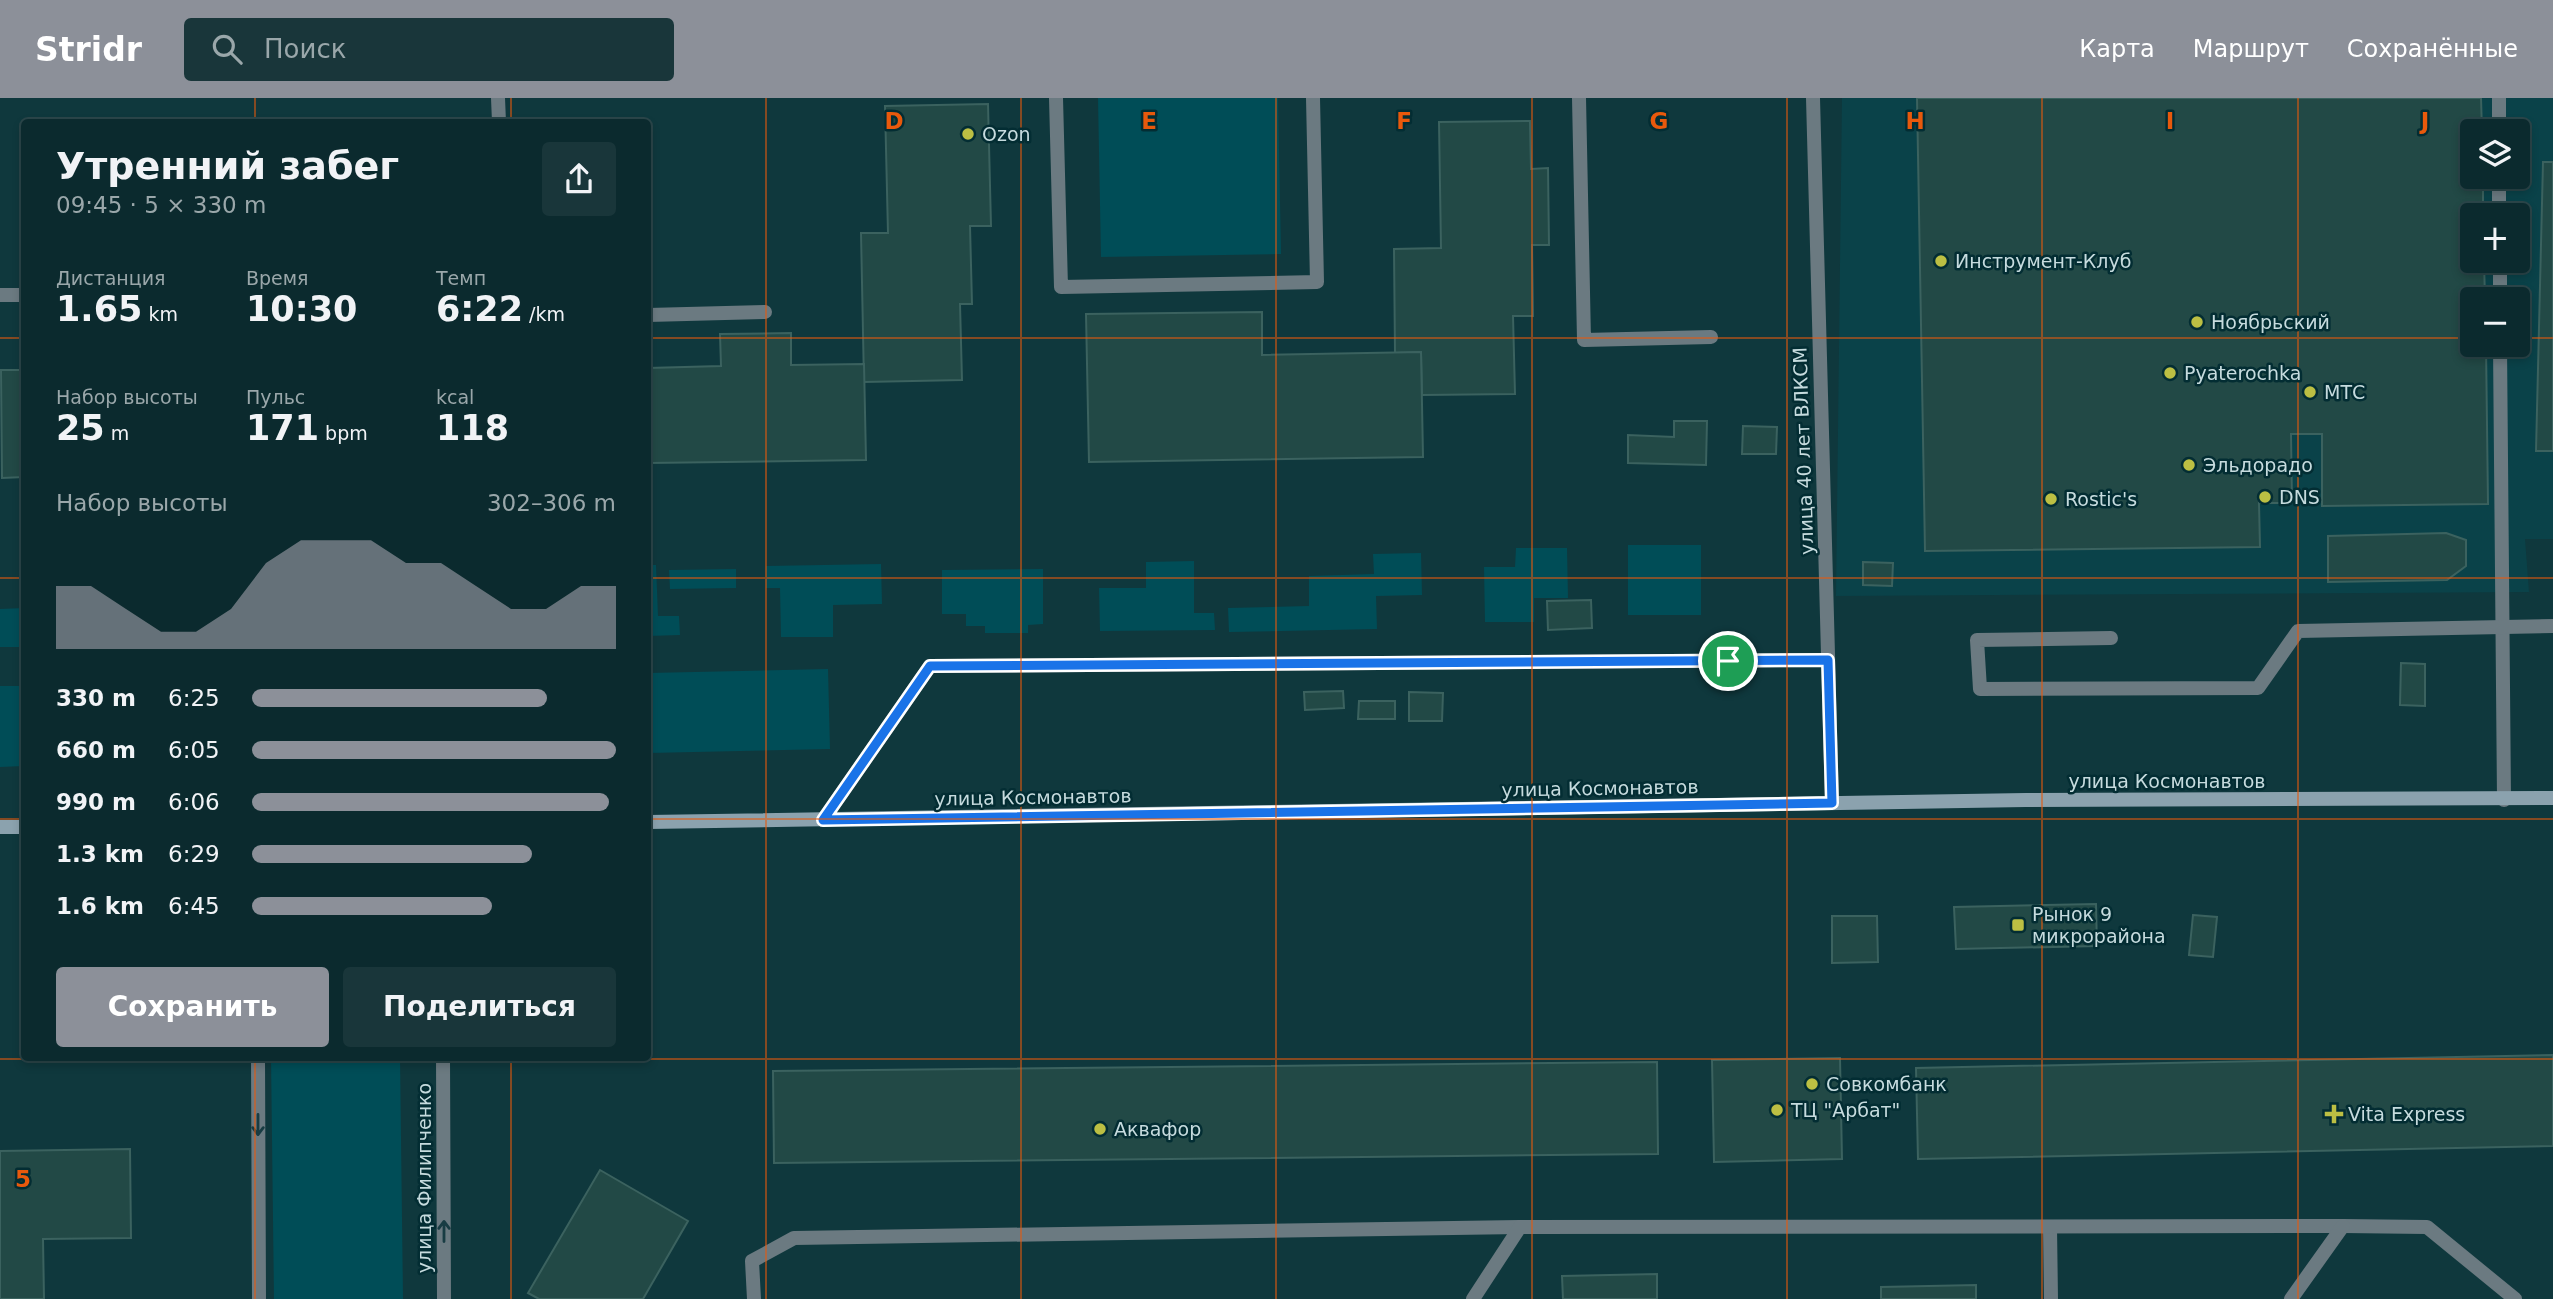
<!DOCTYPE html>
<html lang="ru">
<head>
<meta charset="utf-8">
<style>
  :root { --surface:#0b2a2e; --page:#19363a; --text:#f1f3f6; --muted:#9aa7aa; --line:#2b464a; --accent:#8c9099 }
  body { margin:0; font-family:"DejaVu Sans",sans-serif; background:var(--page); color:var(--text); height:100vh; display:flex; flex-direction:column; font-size:26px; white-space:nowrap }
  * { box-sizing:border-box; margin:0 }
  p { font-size:23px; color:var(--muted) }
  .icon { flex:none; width:38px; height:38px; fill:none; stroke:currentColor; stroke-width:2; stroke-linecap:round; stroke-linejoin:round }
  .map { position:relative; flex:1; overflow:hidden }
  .side { position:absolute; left:21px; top:21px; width:630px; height:942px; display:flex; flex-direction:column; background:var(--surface); border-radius:7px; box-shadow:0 4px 10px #0003,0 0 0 2px var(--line) }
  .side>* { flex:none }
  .fabs { position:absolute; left:2460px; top:21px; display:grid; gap:14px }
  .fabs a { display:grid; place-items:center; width:70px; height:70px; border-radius:7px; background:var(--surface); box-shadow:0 4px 10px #0003,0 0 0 2px var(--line); font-size:35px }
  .pin { position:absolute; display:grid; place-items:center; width:60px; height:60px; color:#fff; margin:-30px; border:4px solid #fff; border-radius:50%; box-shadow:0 2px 7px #0007 }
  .round { display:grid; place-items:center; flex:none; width:74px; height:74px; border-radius:7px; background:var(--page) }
  .head { display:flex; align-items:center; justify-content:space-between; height:119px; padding:0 35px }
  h1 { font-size:38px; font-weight:700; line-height:52px }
  .figures { display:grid; grid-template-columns:repeat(3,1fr); gap:10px; height:119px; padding:7px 35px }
  .figures div { display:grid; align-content:center }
  .figures b { font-size:35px; font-weight:700 }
  .figures small { font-size:19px; font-weight:400 }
  .figures p { font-size:19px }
  .chart { height:196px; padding:14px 35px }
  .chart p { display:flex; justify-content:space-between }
  .chart svg { width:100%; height:126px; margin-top:7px; fill:var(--accent); opacity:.7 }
  .cta { display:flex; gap:14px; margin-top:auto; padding:14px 35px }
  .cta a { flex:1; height:80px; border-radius:7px; background:var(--accent); color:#fff; font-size:28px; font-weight:700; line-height:80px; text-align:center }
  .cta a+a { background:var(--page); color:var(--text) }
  ul { padding:0 35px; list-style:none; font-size:23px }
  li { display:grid; grid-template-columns:112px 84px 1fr; align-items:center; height:52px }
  li i { height:18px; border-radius:9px; background:var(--accent) }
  header { display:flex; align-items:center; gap:42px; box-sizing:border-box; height:98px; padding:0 35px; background:var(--accent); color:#fff }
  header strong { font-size:33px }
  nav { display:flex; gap:38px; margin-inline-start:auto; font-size:24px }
  .search { width:490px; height:63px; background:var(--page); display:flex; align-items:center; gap:18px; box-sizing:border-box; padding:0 24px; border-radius:7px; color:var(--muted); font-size:26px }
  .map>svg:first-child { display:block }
  .built { fill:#0a4249; fill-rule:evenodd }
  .green { fill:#004d57 }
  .building { fill:#224946; stroke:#3b625f; stroke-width:2 }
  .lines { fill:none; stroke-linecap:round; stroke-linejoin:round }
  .service { stroke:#6b7a81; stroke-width:14 }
  .minor { stroke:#6b7a81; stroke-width:14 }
  .secondary { stroke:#8ba2ae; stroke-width:14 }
  .oneway { stroke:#183c43 }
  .route-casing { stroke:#fff; stroke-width:14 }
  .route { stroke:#1a73e8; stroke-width:9 }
  .grid { fill:none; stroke:#e8590c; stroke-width:2; stroke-opacity:0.55 }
  .poi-dot { fill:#bcbf43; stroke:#032d33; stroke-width:2.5 }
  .labels { text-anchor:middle; stroke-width:5; stroke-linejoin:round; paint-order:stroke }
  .poi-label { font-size:19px; fill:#c6dbde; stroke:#032d33; text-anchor:start }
  .street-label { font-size:19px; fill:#c6dbde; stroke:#032d33 }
  .grid-label { font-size:23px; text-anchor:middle; font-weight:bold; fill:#e8590c; stroke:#032d33; stroke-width:5; stroke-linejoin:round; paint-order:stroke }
</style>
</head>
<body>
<header>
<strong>Stridr</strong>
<div class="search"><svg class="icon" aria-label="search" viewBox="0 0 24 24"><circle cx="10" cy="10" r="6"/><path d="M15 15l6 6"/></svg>Поиск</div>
<nav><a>Карта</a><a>Маршрут</a><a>Сохранённые</a></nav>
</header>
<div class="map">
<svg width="2553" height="1201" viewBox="0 0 2553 1201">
  <rect width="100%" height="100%" fill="#0f383d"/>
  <path class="built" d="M1842,0H2553V441H2525L2529,494L1836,498ZM2473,33H2518V79H2473ZM2473,117H2518V163H2473ZM2473,201H2518V247H2473Z"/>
  <g class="green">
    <polygon points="1098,0 1278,0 1281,156 1101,159"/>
    <rect x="1628" y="447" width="73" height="70"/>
    <polygon points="1516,450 1567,450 1568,500 1534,500 1534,524 1485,524 1484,469 1515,469"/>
    <polygon points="1421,455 1422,497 1376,498 1377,531 1229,534 1228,510 1309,508 1309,478 1374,476 1373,456"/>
    <polygon points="1194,463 1194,515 1214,515 1215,532 1100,533 1099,490 1146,490 1146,464"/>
    <polygon points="881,466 882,506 833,507 833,539 781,539 780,490 766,490 766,468"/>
    <polygon points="648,467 656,467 658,518 679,518 680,537 648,538"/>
    <polygon points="736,471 736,490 670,491 669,472"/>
    <polygon points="1043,471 1043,526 1028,527 1028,535 985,535 985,528 966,528 966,516 942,516 942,472"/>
    <polygon points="24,510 24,549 0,549 0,511"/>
    <polygon points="828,571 830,651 648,655 648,575"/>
    <polygon points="0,588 24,588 24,668 0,669"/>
    <polygon points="271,959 400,959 403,1201 274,1201"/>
  </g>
  <g class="building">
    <polygon points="1917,0 2481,0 2482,33 2473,33 2473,79 2483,79 2483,117 2473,117 2473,163 2484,163 2485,201 2473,201 2473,247 2486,247 2488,406 2322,408 2322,336 2291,336 2292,405 2259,405 2260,449 1925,453"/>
    <polygon points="988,6 991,128 970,128 972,206 960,206 962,282 864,284 861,135 888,135 885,8"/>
    <polygon points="1530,23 1531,71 1548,70 1549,147 1532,147 1533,218 1513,218 1515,296 1422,297 1421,254 1395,255 1394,151 1441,150 1439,24"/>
    <polygon points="2543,64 2553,64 2553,353 2536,353"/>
    <polygon points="1262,214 1262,257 1421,254 1423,359 1089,364 1086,216"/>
    <polygon points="791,235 791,267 864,266 866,362 648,365 648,270 721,268 720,236"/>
    <polygon points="1,272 24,272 24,379 2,380"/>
    <polygon points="1674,323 1707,323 1706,367 1628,365 1628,337 1674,339"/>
    <polygon points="1743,328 1777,329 1776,356 1742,356"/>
    <polygon points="2446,435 2466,442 2466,468 2447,482 2328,484 2328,438"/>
    <polygon points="1863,464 1893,465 1892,488 1863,487"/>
    <polygon points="1591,502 1592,530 1548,532 1547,503"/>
    <polygon points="2401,565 2425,566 2425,608 2400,607"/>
    <polygon points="1343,593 1344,610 1305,612 1304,594"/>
    <polygon points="1409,594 1443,595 1442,623 1409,623"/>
    <polygon points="1359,603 1395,603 1395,621 1358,621"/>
    <polygon points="2096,806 2097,848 1956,851 1954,809"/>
    <polygon points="2193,817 2217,819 2213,859 2189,857"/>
    <polygon points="1832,818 1877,818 1878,864 1832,865"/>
    <polygon points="2553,957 2553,1048 1918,1061 1916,970"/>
    <polygon points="1840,960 1842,1061 1714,1064 1712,962"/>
    <polygon points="1657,964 1658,1056 774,1065 773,973"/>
    <polygon points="130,1051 131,1140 43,1141 44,1201 0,1201 0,1053"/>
    <polygon points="600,1072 688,1123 643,1201 539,1201 528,1195"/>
    <polygon points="1657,1176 1657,1201 1563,1201 1562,1178"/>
    <polygon points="1976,1187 1976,1201 1881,1201 1881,1189"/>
  </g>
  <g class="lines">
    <g class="service">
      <polyline points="498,0 499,24"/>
      <polyline points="1056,0 1061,189 1317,184 1313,0"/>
      <polyline points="1579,0 1584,242 1711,239"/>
      <polyline points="2499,0 2499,33"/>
      <polyline points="2499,79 2499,117"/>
      <polyline points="2500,163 2500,201"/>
      <polyline points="0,197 24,197"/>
      <polyline points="648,217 765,214"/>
      <polyline points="2500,247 2504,702"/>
      <polyline points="2111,540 1977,542 1980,591 2258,590 2298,533 2553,528"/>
      <polyline points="823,722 930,568 1828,562"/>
      <polyline points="2050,1129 2051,1201"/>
      <polyline points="754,1201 752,1163 794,1140 1520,1129"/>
      <polyline points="1473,1201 1520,1129 2343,1128 2427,1129 2515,1201"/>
      <polyline points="2291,1201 2343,1128"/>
    </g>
    <g class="minor">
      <polyline points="1813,0 1832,705"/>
      <polyline points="258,959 259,1201"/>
      <polyline points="443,959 444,1201"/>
    </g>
    <g class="secondary">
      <polyline points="648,724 2026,702 2553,700"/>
      <polyline points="0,729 24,729"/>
    </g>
  </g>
  <defs><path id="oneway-shaft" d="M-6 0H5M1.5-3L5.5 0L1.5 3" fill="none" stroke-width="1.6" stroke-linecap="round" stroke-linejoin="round" transform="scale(1.75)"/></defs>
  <g class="oneway">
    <use href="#oneway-shaft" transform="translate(258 1027) rotate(90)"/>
    <use href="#oneway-shaft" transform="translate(444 1133) rotate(-90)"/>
  </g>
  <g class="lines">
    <defs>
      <polygon id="route" points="1828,562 1832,705 823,722 930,568"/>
    </defs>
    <use href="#route" class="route-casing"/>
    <use href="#route" class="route"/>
  </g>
  <path class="grid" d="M255,0V24M511,0V24M766,0V1201M1021,0V1201M1276,0V1201M1532,0V1201M1787,0V1201M2042,0V1201M2298,0V1201M0,240H24M648,240H2473M2518,240H2553M0,480H24M648,480H2553M0,721H24M648,721H2553M255,959V1201M511,959V1201M0,961H2553"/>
  <g class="poi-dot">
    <circle cx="968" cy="36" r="7"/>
    <circle cx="1941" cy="163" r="7"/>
    <circle cx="2197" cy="224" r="7"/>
    <circle cx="2170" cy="275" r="7"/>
    <circle cx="2310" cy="294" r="7"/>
    <circle cx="2189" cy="367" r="7"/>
    <circle cx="2265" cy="399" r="7"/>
    <circle cx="2051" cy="401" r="7"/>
    <rect x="2011" y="820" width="14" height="14" rx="3.5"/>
    <circle cx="1812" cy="986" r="7"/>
    <circle cx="1777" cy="1012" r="7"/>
    <path d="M2330.5 1005.5h7v7h7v7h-7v7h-7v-7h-7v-7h7z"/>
    <circle cx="1100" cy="1031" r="7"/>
  </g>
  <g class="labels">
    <g class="poi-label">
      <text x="982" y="43">Ozon</text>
      <text x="1955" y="170">Инструмент-Клуб</text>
      <text x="2211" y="231">Ноябрьский</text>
      <text x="2184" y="282">Pyaterochka</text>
      <text x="2324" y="301">МТС</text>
      <text x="2203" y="374">Эльдорадо</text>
      <text x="2279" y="406">DNS</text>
      <text x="2065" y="408">Rostic's</text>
      <text x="2032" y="823">Рынок 9<tspan x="2032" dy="22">микрорайона</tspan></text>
      <text x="1826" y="993">Совкомбанк</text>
      <text x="1791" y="1019">ТЦ "Арбат"</text>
      <text x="2348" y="1023">Vita Express</text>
      <text x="1114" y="1038">Аквафор</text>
    </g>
    <g class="street-label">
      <text transform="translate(1803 353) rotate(-92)" y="7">улица 40 лет ВЛКСМ</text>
      <text x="2167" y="690">улица Космонавтов</text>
      <text transform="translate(1600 690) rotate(-1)" y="7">улица Космонавтов</text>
      <text transform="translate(1033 699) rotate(-1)" y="7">улица Космонавтов</text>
      <text transform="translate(424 1080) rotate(-90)" y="7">улица Филипченко</text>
    </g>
  </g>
  <g class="grid-label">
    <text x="894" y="31">D</text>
    <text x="1149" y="31">E</text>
    <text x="1404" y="31">F</text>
    <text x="1659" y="31">G</text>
    <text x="1915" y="31">H</text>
    <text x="2170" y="31">I</text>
    <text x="2425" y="31">J</text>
    <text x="23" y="1089">5</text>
  </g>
</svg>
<div class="fabs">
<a><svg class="icon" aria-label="layers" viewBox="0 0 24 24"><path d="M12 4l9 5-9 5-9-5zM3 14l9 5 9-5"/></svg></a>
<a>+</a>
<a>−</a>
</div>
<div class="pin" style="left:1728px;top:563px;background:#1e9e55"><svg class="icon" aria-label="arrive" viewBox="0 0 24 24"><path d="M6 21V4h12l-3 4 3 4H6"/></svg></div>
<section class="side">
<div class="head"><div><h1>Утренний забег</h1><p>09:45 · 5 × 330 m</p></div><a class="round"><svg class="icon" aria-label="share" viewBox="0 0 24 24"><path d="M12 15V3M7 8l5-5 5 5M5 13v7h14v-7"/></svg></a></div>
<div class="figures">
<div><p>Дистанция</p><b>1.65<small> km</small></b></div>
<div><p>Время</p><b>10:30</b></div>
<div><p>Темп</p><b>6:22<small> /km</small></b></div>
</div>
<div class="figures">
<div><p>Набор высоты</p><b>25<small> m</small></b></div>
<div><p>Пульс</p><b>171<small> bpm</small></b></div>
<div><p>kcal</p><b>118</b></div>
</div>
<div class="chart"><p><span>Набор высоты</span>302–306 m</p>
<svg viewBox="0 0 160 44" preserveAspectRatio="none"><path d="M0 44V22L10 22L20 30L30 38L40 38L50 30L60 14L70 6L80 6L90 6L100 14L110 14L120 22L130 30L140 30L150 22L160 22V44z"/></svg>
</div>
<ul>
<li><b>330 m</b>6:25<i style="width:81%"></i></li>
<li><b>660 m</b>6:05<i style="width:100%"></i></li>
<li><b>990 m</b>6:06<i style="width:98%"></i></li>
<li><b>1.3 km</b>6:29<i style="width:77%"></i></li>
<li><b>1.6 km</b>6:45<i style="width:66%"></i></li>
</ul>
<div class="cta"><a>Сохранить</a><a>Поделиться</a></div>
</section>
</div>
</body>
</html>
